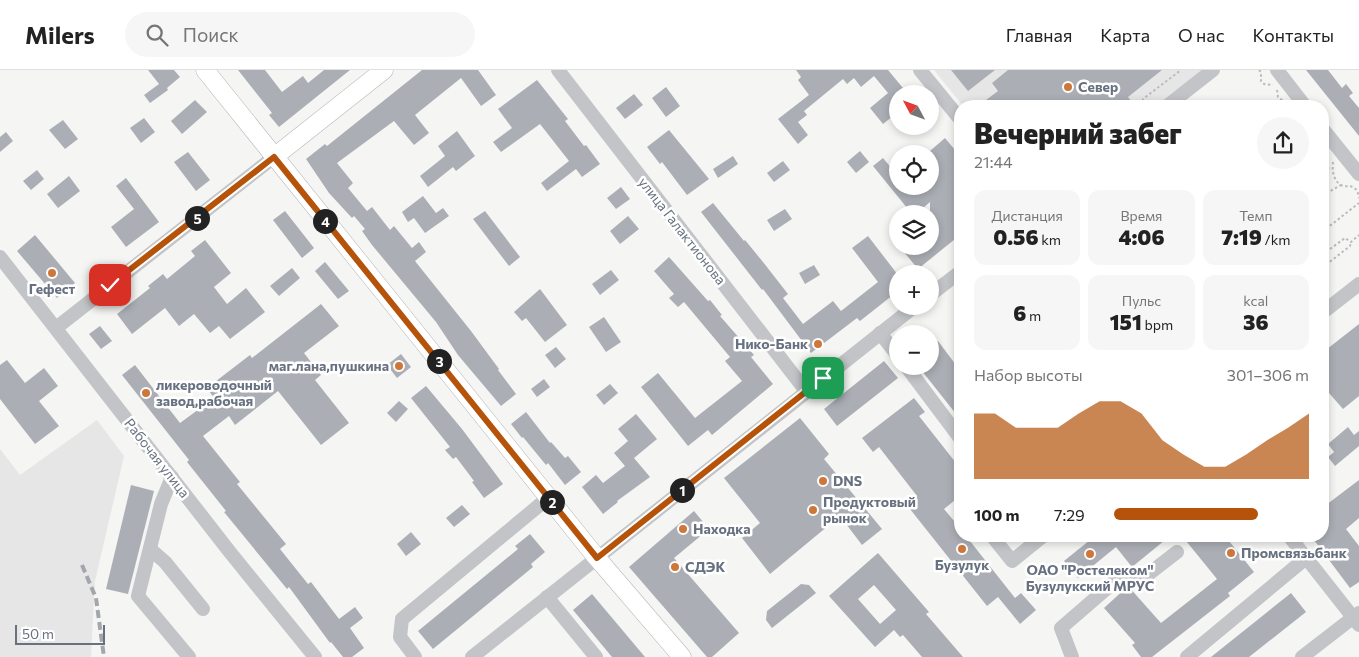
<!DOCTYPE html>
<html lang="ru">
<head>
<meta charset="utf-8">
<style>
  :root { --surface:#fff; --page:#f6f6f6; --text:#222; --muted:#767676; --line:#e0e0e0; --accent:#b45309 }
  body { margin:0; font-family:Commissioner,sans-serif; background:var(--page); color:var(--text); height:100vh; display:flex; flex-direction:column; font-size:19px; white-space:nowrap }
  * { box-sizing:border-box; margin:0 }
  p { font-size:16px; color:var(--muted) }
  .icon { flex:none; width:28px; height:28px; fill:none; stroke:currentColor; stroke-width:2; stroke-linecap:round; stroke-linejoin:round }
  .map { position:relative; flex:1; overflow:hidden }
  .side { position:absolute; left:954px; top:30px; width:375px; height:442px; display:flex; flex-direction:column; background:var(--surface); border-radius:20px; box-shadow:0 2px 8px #0003 }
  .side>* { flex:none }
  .needle { width:32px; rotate:311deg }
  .controls { position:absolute; left:889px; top:15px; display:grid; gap:10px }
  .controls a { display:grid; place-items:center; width:50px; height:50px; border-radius:50%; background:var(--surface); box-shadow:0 2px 8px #0003; font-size:25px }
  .scale { position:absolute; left:15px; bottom:12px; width:90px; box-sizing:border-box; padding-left:5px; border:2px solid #687180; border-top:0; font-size:14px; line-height:18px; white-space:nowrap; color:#687180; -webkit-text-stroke:4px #fff; paint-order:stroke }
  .pin { position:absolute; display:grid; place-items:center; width:42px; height:42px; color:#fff; margin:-21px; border-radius:10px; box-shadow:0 2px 8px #0006 }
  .km { position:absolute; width:25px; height:25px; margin:-12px; border-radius:50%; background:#222; color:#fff; font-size:14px; line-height:25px; text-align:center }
  .round { display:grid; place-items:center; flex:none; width:52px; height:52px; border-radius:26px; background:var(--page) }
  .summary { display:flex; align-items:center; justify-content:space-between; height:85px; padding:0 20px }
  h1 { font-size:28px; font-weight:800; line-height:38px }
  .stats { display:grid; grid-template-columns:repeat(3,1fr); gap:8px; height:85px; padding:5px 20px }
  .stats div { display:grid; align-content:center; border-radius:12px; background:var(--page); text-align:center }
  .stats b { font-size:21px; font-weight:800 }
  .stats small { font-size:14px; font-weight:400 }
  .stats p { font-size:14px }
  .chart { height:140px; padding:10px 20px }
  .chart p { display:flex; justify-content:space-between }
  .chart svg { width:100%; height:90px; margin-top:5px; fill:var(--accent); opacity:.7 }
  ul { padding:0 20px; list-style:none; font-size:16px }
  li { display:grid; grid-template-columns:80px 60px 1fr; align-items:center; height:38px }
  li i { height:12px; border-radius:6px; background:var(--accent) }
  header { display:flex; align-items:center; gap:30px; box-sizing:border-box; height:70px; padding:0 25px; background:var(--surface); border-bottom:1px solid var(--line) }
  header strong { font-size:24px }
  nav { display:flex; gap:28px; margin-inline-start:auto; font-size:18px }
  .search { width:350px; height:45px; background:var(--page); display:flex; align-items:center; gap:12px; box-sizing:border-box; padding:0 18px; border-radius:28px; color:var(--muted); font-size:19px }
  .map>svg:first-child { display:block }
  .built { fill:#e6e6e6 }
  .building { fill:#abafb5; fill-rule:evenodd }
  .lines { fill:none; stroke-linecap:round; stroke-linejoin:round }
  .major-casing { stroke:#b5b7bb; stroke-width:19 }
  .path { stroke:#b9bbbe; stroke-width:2; stroke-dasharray:2.5 2.5; stroke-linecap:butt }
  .minor { stroke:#c2c4c7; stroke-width:14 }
  .major { stroke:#fff; stroke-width:18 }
  .rail { stroke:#a3a6ac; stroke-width:4; stroke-dasharray:8 4; stroke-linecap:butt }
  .route-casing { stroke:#fff; stroke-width:10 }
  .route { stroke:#b45309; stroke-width:6 }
  .poi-dot { fill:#cd773b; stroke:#fff; stroke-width:2 }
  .labels { text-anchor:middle; stroke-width:5; stroke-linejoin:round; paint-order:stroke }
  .poi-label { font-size:14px; font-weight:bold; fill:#687180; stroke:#fff; text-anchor:start }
  .street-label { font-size:14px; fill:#687180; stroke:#fff }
</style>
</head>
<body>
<header>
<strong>Milers</strong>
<div class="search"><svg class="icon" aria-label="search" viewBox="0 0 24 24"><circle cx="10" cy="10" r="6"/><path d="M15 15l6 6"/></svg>Поиск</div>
<nav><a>Главная</a><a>Карта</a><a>О нас</a><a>Контакты</a></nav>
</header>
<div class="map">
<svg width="1359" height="587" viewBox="0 0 1359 587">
  <rect width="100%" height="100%" fill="#f5f6f3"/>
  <g class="built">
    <polygon points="934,0 1203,0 1155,36 963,36"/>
    <polygon points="97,350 124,386 95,511 91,587 0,587 0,379 20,405"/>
  </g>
  <g class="building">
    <polygon points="148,0 174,0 180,7 167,18 168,20 150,33 144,25 159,14"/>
    <polygon points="238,0 265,0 282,22 303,6 308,13 324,0 350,0 279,57 269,45 272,43"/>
    <polygon points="422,0 478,0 496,25 481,36 461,8 415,45 429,63 414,75 394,51 337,93 353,113 348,118 367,141 372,137 390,160 394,156 412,178 419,172 426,182 415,191 471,261 499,299 498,300 516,324 501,336 458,285 436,252 372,175 362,161 365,159 354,146 352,148 329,123 306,89 325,74 327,76"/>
    <polygon points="796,0 888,0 908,24 898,24 898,42 883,54 870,38 888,23 874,6 861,17 854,8 847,14 843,9 804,41 807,45 798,52 808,65 798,74 778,49 809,25 798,10 801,7"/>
    <polygon points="951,0 995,0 968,21"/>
    <polygon points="1008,0 1162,0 1128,27 1135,36 978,36 998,21 992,13"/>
    <polygon points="1306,0 1328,0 1342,18 1346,14 1353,23 1349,26 1359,38 1359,66"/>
    <polygon points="537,10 568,49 565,51 584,76 586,75 600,94 582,107 576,99 547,121 541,113 569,91 540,54 501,82 493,72 512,58 498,39"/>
    <polygon points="666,17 680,36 666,47 652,28"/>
    <polygon points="634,24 643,35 625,49 616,38"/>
    <polygon points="195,30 207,42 182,64 171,51"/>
    <polygon points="144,48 155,62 141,73 130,58"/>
    <polygon points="63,50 78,69 65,79 49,60"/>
    <polygon points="669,60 709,109 687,125 662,92 660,94 647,77"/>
    <polygon points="457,61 475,86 456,101 453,97 428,117 420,106 445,86 438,76"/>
    <polygon points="6,62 13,71 0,82 0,67"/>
    <polygon points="945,68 960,86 960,165 918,199 899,176 930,176 930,132 916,144 912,144 873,96 883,88 898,106 898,116 930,116 930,81"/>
    <polygon points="860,81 869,92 856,103 847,92"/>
    <polygon points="188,82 210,110 196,121 174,92"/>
    <polygon points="733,86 738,94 718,108 713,99"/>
    <polygon points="783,91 790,100 774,112 767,103"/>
    <polygon points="37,100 44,109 31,120 23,111"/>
    <polygon points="69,106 80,121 58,138 47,124"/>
    <polygon points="126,108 159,152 126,177 111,157 134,139 116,116"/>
    <polygon points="621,117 630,129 616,139 607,128"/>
    <polygon points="423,126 436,143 443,138 449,146 425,163 414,148 408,152 402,142"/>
    <polygon points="713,133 744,171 745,170 763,192 788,224 783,228 803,254 833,231 841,241 878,212 852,178 868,166 898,205 898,221 860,251 857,248 811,283 763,219 762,220 701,142"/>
    <polygon points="785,139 792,149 774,161 767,150"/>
    <polygon points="285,141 314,178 302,188 273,150"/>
    <polygon points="485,141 520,187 509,196 473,149"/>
    <polygon points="628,146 639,159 620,174 610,161"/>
    <polygon points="35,165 75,213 57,228 17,181"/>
    <polygon points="205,170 231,203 214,217 227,234 246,218 265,242 230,269 219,256 210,263 194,244 179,256 165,238 132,264 117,244 150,218 148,216 163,204 167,209 195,186 191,181"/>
    <polygon points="669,187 708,231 710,230 722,245 720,246 754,285 751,287 773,314 712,365 708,360 688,376 641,317 658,303 695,348 742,311 725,291 730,287 684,232 678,237 669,228 674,224 654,201"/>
    <polygon points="325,192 349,221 338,229 315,201"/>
    <polygon points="814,195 820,205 805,214 799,203"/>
    <polygon points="292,198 300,208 279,226 270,216"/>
    <polygon points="611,200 619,210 600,225 592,214"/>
    <polygon points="540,219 567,255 545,272 526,248 522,251 514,242"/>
    <polygon points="321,234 339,256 304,283 321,305 315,310 349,353 321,375 278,321 235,355 229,346 203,366 240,412 237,414 286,474 280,479 308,514 311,512 339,549 355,537 363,548 350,558 364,578 352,587 343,587 331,572 330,573 289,517 287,519 224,442 226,441 187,392 189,390 122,305 135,295 180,353 214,328 207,318 250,285 252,288"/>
    <polygon points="604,247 621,272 606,282 589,257"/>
    <polygon points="1359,254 1359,326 1343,339 1322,315 1322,283"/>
    <polygon points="100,256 112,271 101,279 89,264"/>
    <polygon points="938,271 956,295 960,292 960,349 918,296 930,296 930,277"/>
    <polygon points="556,277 566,289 555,298 545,285"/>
    <polygon points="401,284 411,297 397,308 387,295"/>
    <polygon points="7,290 25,313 44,298 58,316 39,331 59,356 35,374 0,329 0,295"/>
    <polygon points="884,291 898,308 837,356 824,339"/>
    <polygon points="544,309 550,317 537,327 531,319"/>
    <polygon points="610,314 618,323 604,335 596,325"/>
    <polygon points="426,316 462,359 503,414 484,428 472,412 474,411 456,387 453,389 445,380 450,377 411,328"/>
    <polygon points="914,328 925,342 919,346 960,398 960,426 944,439 960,458 960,466 966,466 1015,528 1021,523 1036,540 1020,554 998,527 987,536 906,434 917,426 879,377 873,382 862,368"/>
    <polygon points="399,331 408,339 396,352 387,343"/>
    <polygon points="526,342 550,373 551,372 565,388 568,386 581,402 565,415 548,393 546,395 523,367 522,368 511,354"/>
    <polygon points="636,344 657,369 634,388 650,407 617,431 618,432 603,444 582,417 596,405 603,413 625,396 614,383 628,371 618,359"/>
    <polygon points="800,348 829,384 824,389 882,459 862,475 840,446 770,504 742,468 760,453 724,408"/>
    <polygon points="1348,357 1354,365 1359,361 1359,376 1335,396 1328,387 1334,382 1328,374"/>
    <polygon points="1359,410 1359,448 1346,459 1359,476 1359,512 1350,518 1311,466 1322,466 1322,438"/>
    <polygon points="131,415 154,421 128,524 106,519"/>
    <polygon points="462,435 470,444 454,457 446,448"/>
    <polygon points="694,441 709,459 674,488 739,563 712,587 707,587 629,497"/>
    <polygon points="411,462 421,474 406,486 397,474"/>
    <polygon points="530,464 545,482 531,494 533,497 433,579 418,561 518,479 515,476"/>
    <polygon points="1095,466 1170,466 1132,497 1116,477 1078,508 1064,491"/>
    <polygon points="1182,466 1225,466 1254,502 1228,523 1230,526 1152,587 1141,587 1132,575 1135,573 1104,538 1128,516 1161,553 1217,509"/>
    <path d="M878,483L929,542L926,544L963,587H922L903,565L900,567L894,560L875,577L829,526ZM874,515L896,540L880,554L858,529Z"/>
    <polygon points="801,514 809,515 816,523 772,558 766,550 767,541"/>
    <polygon points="1291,523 1306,542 1249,587 1211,587"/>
    <polygon points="592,524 645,587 612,587 573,540"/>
  </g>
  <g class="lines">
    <defs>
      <g id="major">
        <polyline points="205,0 597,488 682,587"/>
        <polyline points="274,87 384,0"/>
      </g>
    </defs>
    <use href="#major" class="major-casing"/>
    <g class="path">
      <polyline points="1259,0 1261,2 1261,11 1264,14 1273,15"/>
      <polyline points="1277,20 1278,27 1288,35"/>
      <polyline points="1121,32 1125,36"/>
      <polyline points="1143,36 1143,29 1181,0"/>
      <path d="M1333,92C1332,100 1333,112 1343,116C1347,117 1351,115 1354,118C1358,120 1358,124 1359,128"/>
      <polyline points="1322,97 1332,99"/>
      <polyline points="1322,126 1341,115"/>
      <polyline points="1322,162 1359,133"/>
      <polyline points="1322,185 1345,168 1351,172 1359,165"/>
      <polyline points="1322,198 1350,176 1351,172"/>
    </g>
    <g class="minor">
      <polyline points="558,0 806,321"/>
      <polyline points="920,0 960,49"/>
      <polyline points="1277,0 1305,36"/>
      <polyline points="1167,36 1213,0"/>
      <polyline points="1322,58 1359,104"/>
      <polyline points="0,187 229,481 315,587"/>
      <polyline points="930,225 960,202"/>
      <polyline points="1322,243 1359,214"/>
      <polyline points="56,258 274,87"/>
      <polyline points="880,263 898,286"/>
      <polyline points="906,296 960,368"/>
      <polyline points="172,407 161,434 138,526 189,587"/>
      <polyline points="992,466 1012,491 1043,466"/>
      <polyline points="1289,466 1359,555"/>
      <polyline points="150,479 165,492 203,539"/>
      <polyline points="547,527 596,587"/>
      <polyline points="415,587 400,567 402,549 548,428"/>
      <polyline points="472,587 915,236"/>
      <polyline points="1072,587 1061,558 1120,507 1146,506 1177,482"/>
      <polyline points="1187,587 1306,488"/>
      <polyline points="1302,587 1359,543"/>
    </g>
    <use href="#major" class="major"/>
    <polyline class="rail" points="82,495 96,528 104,587"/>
  </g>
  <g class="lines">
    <defs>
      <polyline id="route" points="110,215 274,87 597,488 823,308"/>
    </defs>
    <use href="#route" class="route-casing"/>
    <use href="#route" class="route"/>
  </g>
  <g class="poi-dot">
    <circle cx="1068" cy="17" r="5"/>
    <circle cx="52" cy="203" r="5"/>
    <circle cx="818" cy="274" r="5"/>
    <circle cx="399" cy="296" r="5"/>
    <circle cx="146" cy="323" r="5"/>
    <circle cx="823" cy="411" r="5"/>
    <circle cx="813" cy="440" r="5"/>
    <circle cx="683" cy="459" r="5"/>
    <circle cx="962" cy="479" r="5"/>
    <circle cx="1231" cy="483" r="5"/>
    <circle cx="1090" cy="484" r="5"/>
    <circle cx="675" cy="497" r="5"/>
  </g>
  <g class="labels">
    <g class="poi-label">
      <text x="1078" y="22">Север</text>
      <text x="52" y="224" text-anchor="middle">Гефест</text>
      <text x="808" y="279" text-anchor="end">Нико-Банк</text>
      <text x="389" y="301" text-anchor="end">маг.лана,пушкина</text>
      <text x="156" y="320">ликероводочный<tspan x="156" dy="16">завод,рабочая</tspan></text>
      <text x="833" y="416">DNS</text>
      <text x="823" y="437">Продуктовый<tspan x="823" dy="16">рынок</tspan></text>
      <text x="693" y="464">Находка</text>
      <text x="1241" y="488">Промсвязьбанк</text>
      <text x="962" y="500" text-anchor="middle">Бузулук</text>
      <text x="685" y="502">СДЭК</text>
      <text x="1090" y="505" text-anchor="middle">ОАО "Ростелеком"<tspan x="1090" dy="16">Бузулукский МРУС</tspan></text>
    </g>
    <g class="street-label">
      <text transform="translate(682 161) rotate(52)" y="5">улица Галактионова</text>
      <text transform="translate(157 388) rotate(52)" y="5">Рабочая улица</text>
    </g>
  </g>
</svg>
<div class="controls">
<a><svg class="needle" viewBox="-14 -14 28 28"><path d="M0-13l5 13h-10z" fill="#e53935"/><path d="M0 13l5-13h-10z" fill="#767676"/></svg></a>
<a><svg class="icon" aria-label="locate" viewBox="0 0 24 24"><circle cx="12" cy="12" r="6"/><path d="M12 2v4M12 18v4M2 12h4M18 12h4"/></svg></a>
<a><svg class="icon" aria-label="layers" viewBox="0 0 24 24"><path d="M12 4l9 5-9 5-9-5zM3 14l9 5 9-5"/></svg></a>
<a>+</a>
<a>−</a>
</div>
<div class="scale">50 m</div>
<div class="pin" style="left:823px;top:308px;background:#1e9e55"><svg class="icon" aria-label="arrive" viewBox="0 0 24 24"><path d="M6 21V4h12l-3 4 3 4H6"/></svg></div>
<div class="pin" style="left:110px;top:215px;background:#d93025"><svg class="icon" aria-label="check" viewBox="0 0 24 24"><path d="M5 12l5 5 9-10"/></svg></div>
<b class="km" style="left:682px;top:420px">1</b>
<b class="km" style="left:552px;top:432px">2</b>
<b class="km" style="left:439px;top:291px">3</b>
<b class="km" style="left:325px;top:151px">4</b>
<b class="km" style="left:197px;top:148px">5</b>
<section class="side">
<div class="summary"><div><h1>Вечерний забег</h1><p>21:44</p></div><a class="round"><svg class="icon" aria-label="share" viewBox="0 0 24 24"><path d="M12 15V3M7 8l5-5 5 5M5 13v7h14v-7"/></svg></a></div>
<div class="stats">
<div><p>Дистанция</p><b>0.56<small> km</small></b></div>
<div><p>Время</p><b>4:06</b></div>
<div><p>Темп</p><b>7:19<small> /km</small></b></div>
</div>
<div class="stats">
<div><b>6<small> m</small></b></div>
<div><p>Пульс</p><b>151<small> bpm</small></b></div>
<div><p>kcal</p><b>36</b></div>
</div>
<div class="chart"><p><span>Набор высоты</span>301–306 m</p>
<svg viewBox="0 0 160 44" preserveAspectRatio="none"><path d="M0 44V12L10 12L20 19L30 19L40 19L50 12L60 6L70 6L80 12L90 25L100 32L110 38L120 38L130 32L140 25L150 19L160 12V44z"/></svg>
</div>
<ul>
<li><b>100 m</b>7:29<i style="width:74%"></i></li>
</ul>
</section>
</div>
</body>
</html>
